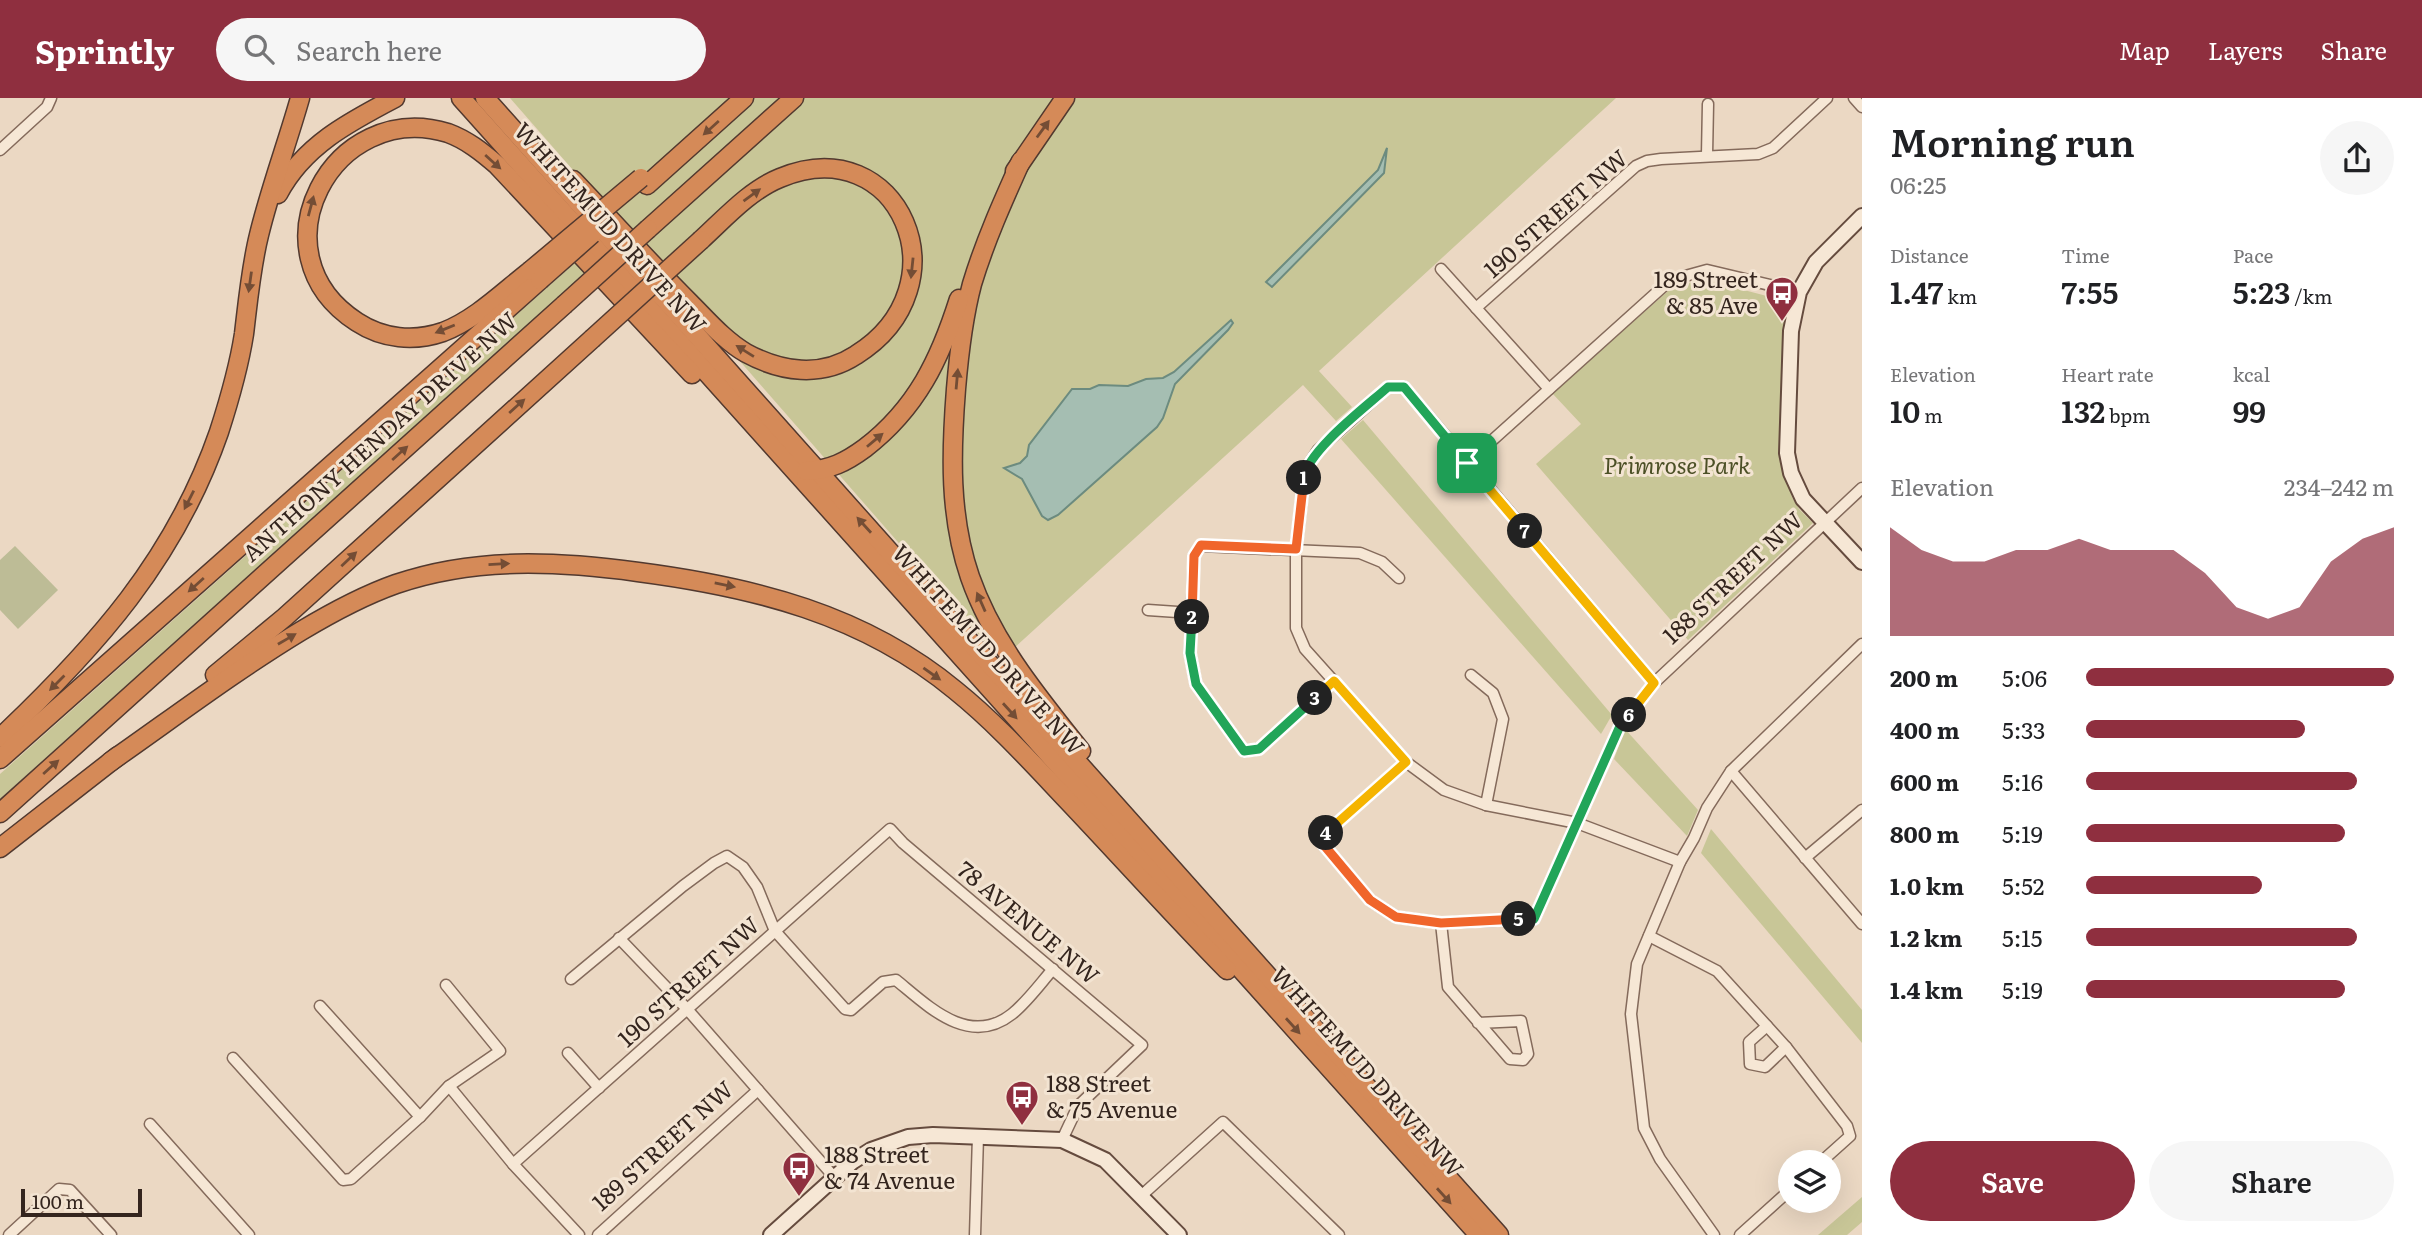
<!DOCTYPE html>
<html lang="en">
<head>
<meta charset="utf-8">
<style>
  :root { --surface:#fff; --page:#f6f6f6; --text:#202124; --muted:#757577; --accent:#8f2f3f }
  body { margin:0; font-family:Literata,serif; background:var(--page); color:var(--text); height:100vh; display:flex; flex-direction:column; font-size:26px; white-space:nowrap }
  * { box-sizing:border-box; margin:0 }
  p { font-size:23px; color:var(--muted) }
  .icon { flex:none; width:38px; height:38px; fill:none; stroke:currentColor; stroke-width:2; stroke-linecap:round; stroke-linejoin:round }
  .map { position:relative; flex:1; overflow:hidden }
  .side { display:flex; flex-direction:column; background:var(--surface); width:560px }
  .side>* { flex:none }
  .buttons { position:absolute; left:1778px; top:1052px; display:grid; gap:14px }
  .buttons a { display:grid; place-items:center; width:63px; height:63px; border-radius:50%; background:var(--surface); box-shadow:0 7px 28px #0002; font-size:35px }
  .scale { position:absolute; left:21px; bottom:18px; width:121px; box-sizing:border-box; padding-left:7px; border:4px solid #34251e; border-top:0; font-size:19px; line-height:24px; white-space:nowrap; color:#34251e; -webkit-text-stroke:5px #f3e4d2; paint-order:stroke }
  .pin { position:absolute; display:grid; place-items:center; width:60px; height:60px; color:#fff; margin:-30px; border-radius:14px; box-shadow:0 4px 10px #0006 }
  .km { position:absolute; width:35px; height:35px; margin:-18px; border-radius:50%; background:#222; color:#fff; font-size:19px; line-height:35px; text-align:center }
  .round { display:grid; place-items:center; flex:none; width:74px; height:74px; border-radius:37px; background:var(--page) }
  .summary { display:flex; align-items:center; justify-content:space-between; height:119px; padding:0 28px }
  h1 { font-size:38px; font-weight:600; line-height:52px }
  .stats { display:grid; grid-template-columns:repeat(3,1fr); gap:10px; height:119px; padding:7px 28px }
  .stats div { display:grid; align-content:center }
  .stats b { font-size:30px; font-weight:600 }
  .stats small { font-size:19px; font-weight:400 }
  .stats p { font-size:19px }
  .chart { height:196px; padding:14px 28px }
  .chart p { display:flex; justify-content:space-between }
  .chart svg { width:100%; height:126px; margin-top:7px; fill:var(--accent); opacity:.7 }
  .primary-button { display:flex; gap:14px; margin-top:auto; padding:14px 28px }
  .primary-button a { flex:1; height:80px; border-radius:42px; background:var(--accent); color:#fff; font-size:28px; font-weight:600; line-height:80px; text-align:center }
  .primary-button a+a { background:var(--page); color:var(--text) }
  ul { padding:0 28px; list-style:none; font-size:23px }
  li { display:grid; grid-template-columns:112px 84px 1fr; align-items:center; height:52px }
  li i { height:18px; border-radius:9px; background:var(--accent) }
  header { display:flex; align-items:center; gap:42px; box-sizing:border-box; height:98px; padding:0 35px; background:var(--accent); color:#fff }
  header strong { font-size:33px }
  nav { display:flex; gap:38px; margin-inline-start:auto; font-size:24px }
  .search { width:490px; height:63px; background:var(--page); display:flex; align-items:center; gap:18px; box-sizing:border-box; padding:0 24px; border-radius:38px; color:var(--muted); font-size:26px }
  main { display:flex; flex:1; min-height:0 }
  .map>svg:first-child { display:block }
  .green { fill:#c8c697 }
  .cemetery { fill:#bdbc96 }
  .water { fill:#a5beb2; stroke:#6c8b7f; stroke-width:2 }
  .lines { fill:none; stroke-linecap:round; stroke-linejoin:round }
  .street-casing { stroke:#846a5b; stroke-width:13 }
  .secondary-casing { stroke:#654b3e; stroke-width:18 }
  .highway-casing { stroke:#52392f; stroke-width:21 }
  .street { stroke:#f6e7d5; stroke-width:10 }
  .secondary { stroke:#f6e7d5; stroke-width:14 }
  .highway { stroke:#d58a58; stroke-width:18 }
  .highway-bridge-casing { stroke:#52392f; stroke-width:21; stroke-linecap:butt }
  .highway-bridge { stroke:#d58a58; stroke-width:18 }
  .oneway { fill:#744d35 }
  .split-1-casing { stroke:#fff; stroke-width:14 }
  .split-2-casing { stroke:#fff; stroke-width:14 }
  .split-3-casing { stroke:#fff; stroke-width:14 }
  .split-4-casing { stroke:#fff; stroke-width:14 }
  .split-5-casing { stroke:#fff; stroke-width:14 }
  .split-6-casing { stroke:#fff; stroke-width:14 }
  .split-7-casing { stroke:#fff; stroke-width:14 }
  .split-8-casing { stroke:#fff; stroke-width:14 }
  .split-1 { stroke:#22a559; stroke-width:9 }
  .split-2 { stroke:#f0652b; stroke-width:9 }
  .split-3 { stroke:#22a559; stroke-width:9 }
  .split-4 { stroke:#f5b400; stroke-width:9 }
  .split-5 { stroke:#f0652b; stroke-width:9 }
  .split-6 { stroke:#22a559; stroke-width:9 }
  .split-7 { stroke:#f5b400; stroke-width:9 }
  .split-8 { stroke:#f5b400; stroke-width:9 }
  .labels { text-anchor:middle; stroke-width:6; stroke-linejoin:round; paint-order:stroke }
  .street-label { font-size:23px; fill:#34251e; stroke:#f3e4d2 }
  .poi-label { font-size:23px; fill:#34251e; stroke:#f3e4d2; text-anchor:start }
  .park-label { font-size:23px; font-style:italic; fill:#4c5026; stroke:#f3e4d2 }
</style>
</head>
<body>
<header>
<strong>Sprintly</strong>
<div class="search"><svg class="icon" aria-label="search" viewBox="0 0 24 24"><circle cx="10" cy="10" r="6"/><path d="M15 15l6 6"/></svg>Search here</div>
<nav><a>Map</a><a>Layers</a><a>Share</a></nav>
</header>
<main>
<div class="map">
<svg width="1862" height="1137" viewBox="0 0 1862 1137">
  <rect width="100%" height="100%" fill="#ebd8c3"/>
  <g class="green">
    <polygon points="510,0 1616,0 1319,273 1352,309 1336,323 1303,287 1001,562"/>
    <polygon points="577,163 586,174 0,701 0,676"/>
    <polygon points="1706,182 1790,204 1782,314 1782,366 1792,399 1799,411 1813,425 1688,542 1536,366 1581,326 1552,295 1675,187"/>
    <polygon points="1363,322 1612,617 1601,636 1341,341"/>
    <polygon points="1625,631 1698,712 1687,738 1614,661"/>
    <polygon points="1711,731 1862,912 1862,945 1701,755"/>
    <polygon points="1862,1099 1862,1124 1847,1137 1818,1137"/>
  </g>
  <polygon class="cemetery" points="15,448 58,492 18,531 0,512 0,462"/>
  <g class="water">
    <polygon points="1387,50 1384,75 1272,189 1266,184 1378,72"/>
    <polygon points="1231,222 1233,225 1228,232 1175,286 1163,320 1157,329 1058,417 1048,422 1042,418 1022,381 1004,370 1020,365 1027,358 1029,347 1072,291 1090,291 1099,287 1128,288 1146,281 1163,280 1174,274"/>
  </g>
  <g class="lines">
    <defs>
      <g id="street">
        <polyline points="1854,0 1862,9"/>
        <polyline points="0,52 47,9 51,0"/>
        <polyline points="1707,57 1708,6"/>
        <polyline points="1441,171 1549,291"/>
        <polyline points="1476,210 1636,68 1647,63 1661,61 1758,56 1773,50 1827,0"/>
        <polyline points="1467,365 1666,186 1678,180 1707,172 1799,194"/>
        <polyline points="1148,512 1192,515"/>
        <polyline points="1471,577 1493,595 1503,621 1486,707"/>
        <polyline points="1334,583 1259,651 1244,653 1196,586 1190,555 1194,458 1201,448 1360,455 1382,464 1399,480"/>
        <polyline points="1654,585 1404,289 1388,289 1318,352 1305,372 1296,451 1296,530 1305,551 1406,664 1444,692 1486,707 1577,725 1680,764"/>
        <polyline points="1406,664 1325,736 1323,746 1370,802 1396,819 1441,825 1534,821 1620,628 1654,585 1862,390"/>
        <polyline points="1731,673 1862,826"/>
        <polyline points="1805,760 1862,712"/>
        <polyline points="1441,825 1448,889 1510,961 1523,962 1528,956 1521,923 1478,925"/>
        <polyline points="1649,838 1717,873 1786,949 1847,1028 1850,1038 1821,1064"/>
        <polyline points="619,840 687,911 835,1080"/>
        <path d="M571,881L683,788L714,765L727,758L743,769L757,789L775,833L845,911L851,912L883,884L896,882C928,908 969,950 1012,916C1027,904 1040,886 1053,871"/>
        <polyline points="320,908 420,1019"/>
        <polyline points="1767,928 1749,944 1750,966 1765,969 1786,949"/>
        <polyline points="568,955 599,990"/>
        <polyline points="233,960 343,1082 351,1081 420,1019 449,988 500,953 446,887"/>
        <polyline points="449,988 513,1066 579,1137"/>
        <polyline points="150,1026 249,1137"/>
        <polyline points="513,1066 890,731 903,745 1142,947 1078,1008 1062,1042"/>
        <polyline points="1141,1098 1223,1024 1339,1137"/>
        <polyline points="9,1137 59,1091 70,1092 111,1137"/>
        <polyline points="598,1137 758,992"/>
        <polyline points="975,1137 978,1038"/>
        <polyline points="1714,1137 1660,1061 1644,1030 1631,916 1637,866 1680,764 1694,740 1707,710 1731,673 1862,546"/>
        <polyline points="1740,1137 1790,1092"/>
      </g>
      <g id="secondary">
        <polyline points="1862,118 1816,164 1799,194 1791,233 1787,355 1791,375 1803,401 1862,464"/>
        <polyline points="771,1137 852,1064 871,1052 908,1039 933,1037 1062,1042 1105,1062 1179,1137"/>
      </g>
      <g id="highway">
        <polyline points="461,0 1479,1137"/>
        <polyline points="485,0 1499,1137"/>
        <path d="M1021,63C1003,103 985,143 972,186C963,220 959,255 956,291C951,355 949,418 970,479C993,545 1038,599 1081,653"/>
        <polyline points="1015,73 1065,0"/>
        <path d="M573,82C612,123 650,165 690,205C707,222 725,243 746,255C781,274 821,280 856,257C967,188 899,30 780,80C750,92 725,120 701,142"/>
        <polyline points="647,87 744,0"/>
        <path d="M278,96C303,48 349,24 395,0"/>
        <polyline points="648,131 794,0"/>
        <path d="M530,173C503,194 475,222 443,234C414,244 383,241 357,224C250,155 333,0 448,35C467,42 482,54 497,67L692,276"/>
        <path d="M806,373C830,372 846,364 865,350C917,310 940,261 959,201"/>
        <polyline points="215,577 285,519 592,241"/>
        <path d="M0,640C96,549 175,461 219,334C229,303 239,268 244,236C248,203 251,169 259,137C270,91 287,46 300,0"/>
        <polyline points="0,661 540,182"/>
        <path d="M110,664C173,620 235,573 301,533C331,515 362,498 396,486C475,459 556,463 638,474C753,489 863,516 955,592C996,625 1032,665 1068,703C1121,759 1173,817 1227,872"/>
        <polyline points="0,715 564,207"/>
        <polyline points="0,750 118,658"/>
      </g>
    </defs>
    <use href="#street" class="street-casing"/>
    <use href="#secondary" class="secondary-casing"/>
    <use href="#highway" class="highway-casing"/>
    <use href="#street" class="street"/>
    <use href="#secondary" class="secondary"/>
    <use href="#highway" class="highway"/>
    <defs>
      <g id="highway-bridge">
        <polyline points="530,173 641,80"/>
        <polyline points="540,182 592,136"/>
        <polyline points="564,207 648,131"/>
        <polyline points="592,241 701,142"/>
      </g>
    </defs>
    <use href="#highway-bridge" class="highway-bridge-casing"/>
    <use href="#highway-bridge" class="highway-bridge"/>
  </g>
  <defs><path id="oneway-solid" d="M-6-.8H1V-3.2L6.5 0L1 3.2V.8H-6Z" transform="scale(1.75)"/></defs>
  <g class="oneway">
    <use href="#oneway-solid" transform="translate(711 30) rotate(138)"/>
    <use href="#oneway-solid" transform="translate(1043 31) rotate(-54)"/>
    <use href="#oneway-solid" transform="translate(493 64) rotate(42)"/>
    <use href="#oneway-solid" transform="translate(752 97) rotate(-36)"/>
    <use href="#oneway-solid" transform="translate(311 108) rotate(-75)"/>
    <use href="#oneway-solid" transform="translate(912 170) rotate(96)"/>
    <use href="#oneway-solid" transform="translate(250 184) rotate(98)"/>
    <use href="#oneway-solid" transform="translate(445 231) rotate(158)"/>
    <use href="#oneway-solid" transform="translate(745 253) rotate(-148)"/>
    <use href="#oneway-solid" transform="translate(957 281) rotate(-85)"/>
    <use href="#oneway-solid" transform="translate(517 308) rotate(-42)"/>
    <use href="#oneway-solid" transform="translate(875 342) rotate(-40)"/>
    <use href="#oneway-solid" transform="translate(400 355) rotate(-42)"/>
    <use href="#oneway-solid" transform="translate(189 402) rotate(117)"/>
    <use href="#oneway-solid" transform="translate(864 427) rotate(-132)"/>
    <use href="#oneway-solid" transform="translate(349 461) rotate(-43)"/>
    <use href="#oneway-solid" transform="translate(499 466) rotate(-3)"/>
    <use href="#oneway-solid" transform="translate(196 487) rotate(138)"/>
    <use href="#oneway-solid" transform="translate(725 487) rotate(11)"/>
    <use href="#oneway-solid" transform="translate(981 504) rotate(-114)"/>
    <use href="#oneway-solid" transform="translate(287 541) rotate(-30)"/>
    <use href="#oneway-solid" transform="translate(932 576) rotate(35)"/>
    <use href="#oneway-solid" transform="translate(57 585) rotate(135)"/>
    <use href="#oneway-solid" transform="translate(1010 613) rotate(48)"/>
    <use href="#oneway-solid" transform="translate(51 669) rotate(-42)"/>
    <use href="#oneway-solid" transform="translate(1293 928) rotate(48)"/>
    <use href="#oneway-solid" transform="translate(1444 1098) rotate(48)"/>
  </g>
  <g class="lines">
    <defs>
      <path id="split-1" d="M1304,380C1307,353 1367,308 1388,289H1404L1467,365"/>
      <polyline id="split-2" points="1192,519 1194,458 1201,447 1296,451 1304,380"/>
      <polyline id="split-3" points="1192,519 1190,555 1196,586 1244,653 1259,651 1315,600"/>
      <polyline id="split-4" points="1315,600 1334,583 1406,664 1326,735"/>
      <polyline id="split-5" points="1326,735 1323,746 1370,802 1396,819 1441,825 1519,821"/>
      <polyline id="split-6" points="1519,821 1534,821 1620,628 1629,617"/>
      <polyline id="split-7" points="1525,433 1654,585 1629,617"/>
      <polyline id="split-8" points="1467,365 1525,433"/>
    </defs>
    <use href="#split-1" class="split-1-casing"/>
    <use href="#split-2" class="split-2-casing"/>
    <use href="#split-3" class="split-3-casing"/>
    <use href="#split-4" class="split-4-casing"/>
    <use href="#split-5" class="split-5-casing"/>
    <use href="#split-6" class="split-6-casing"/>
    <use href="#split-7" class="split-7-casing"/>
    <use href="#split-8" class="split-8-casing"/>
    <use href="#split-1" class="split-1"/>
    <use href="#split-2" class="split-2"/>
    <use href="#split-3" class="split-3"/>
    <use href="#split-4" class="split-4"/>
    <use href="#split-5" class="split-5"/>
    <use href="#split-6" class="split-6"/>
    <use href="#split-7" class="split-7"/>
    <use href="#split-8" class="split-8"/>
  </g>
  <defs>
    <symbol id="bus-pin" viewBox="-11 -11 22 30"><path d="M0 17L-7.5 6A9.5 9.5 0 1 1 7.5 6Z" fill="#8f2f3f" stroke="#f3e4d2"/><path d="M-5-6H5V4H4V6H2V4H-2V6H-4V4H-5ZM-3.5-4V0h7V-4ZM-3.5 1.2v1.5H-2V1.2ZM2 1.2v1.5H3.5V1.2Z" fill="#fff"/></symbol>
  </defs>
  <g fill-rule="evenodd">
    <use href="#bus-pin" x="1763" y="176" width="38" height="52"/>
    <use href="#bus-pin" x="1003" y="980" width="38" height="52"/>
    <use href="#bus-pin" x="780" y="1051" width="38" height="52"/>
  </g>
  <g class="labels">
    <g class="street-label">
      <text transform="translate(1556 116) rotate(-41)" y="8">190 STREET NW</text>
      <text transform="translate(610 130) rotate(48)" y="8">WHITEMUD DRIVE NW</text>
      <text transform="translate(380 339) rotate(-42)" y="8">ANTHONY HENDAY DRIVE NW</text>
      <text transform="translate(1733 480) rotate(-43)" y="8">188 STREET NW</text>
      <text transform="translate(988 552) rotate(48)" y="8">WHITEMUD DRIVE NW</text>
      <text transform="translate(1028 825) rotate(40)" y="8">78 AVENUE NW</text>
      <text transform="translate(689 884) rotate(-42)" y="8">190 STREET NW</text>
      <text transform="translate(1367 974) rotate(48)" y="8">WHITEMUD DRIVE NW</text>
      <text transform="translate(663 1048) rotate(-42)" y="8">189 STREET NW</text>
    </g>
    <g class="poi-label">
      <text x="1758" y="190" text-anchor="end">189 Street<tspan x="1758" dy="26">&amp; 85 Ave</tspan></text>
      <text x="1046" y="994">188 Street<tspan x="1046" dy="26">&amp; 75 Avenue</tspan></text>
      <text x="824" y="1065">188 Street<tspan x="824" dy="26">&amp; 74 Avenue</tspan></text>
    </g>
    <g class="park-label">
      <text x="1677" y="376">Primrose Park</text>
    </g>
  </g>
</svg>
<div class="buttons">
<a><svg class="icon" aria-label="layers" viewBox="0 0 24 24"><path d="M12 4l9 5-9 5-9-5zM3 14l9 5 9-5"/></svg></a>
</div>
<div class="scale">100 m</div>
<div class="pin" style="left:1467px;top:365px;background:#1e9e55"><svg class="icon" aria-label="arrive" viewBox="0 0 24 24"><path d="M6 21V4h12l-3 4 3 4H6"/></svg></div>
<b class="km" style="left:1304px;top:380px">1</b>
<b class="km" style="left:1192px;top:519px">2</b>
<b class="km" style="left:1315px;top:600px">3</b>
<b class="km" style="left:1326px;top:735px">4</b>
<b class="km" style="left:1519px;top:821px">5</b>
<b class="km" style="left:1629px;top:617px">6</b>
<b class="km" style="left:1525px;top:433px">7</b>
</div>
<section class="side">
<div class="summary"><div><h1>Morning run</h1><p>06:25</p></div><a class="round"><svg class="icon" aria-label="share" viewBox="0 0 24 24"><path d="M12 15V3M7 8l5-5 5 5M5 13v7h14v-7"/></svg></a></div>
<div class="stats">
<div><p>Distance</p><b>1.47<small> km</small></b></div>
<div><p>Time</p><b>7:55</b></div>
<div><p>Pace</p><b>5:23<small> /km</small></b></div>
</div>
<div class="stats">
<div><p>Elevation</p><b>10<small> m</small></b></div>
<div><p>Heart rate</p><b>132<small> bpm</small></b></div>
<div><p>kcal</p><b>99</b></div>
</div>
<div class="chart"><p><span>Elevation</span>234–242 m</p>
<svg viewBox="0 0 160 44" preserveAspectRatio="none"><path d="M0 44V6L10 14L20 18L30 18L40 14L50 14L60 10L70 14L80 14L90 14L100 22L110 34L120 38L130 34L140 18L150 10L160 6V44z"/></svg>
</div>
<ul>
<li><b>200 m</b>5:06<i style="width:100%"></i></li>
<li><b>400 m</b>5:33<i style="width:71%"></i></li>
<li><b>600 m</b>5:16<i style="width:88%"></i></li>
<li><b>800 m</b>5:19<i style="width:84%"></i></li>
<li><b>1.0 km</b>5:52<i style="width:57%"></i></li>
<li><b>1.2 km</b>5:15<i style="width:88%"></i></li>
<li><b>1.4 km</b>5:19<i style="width:84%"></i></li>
</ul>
<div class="primary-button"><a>Save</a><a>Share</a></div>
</section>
</main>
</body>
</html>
